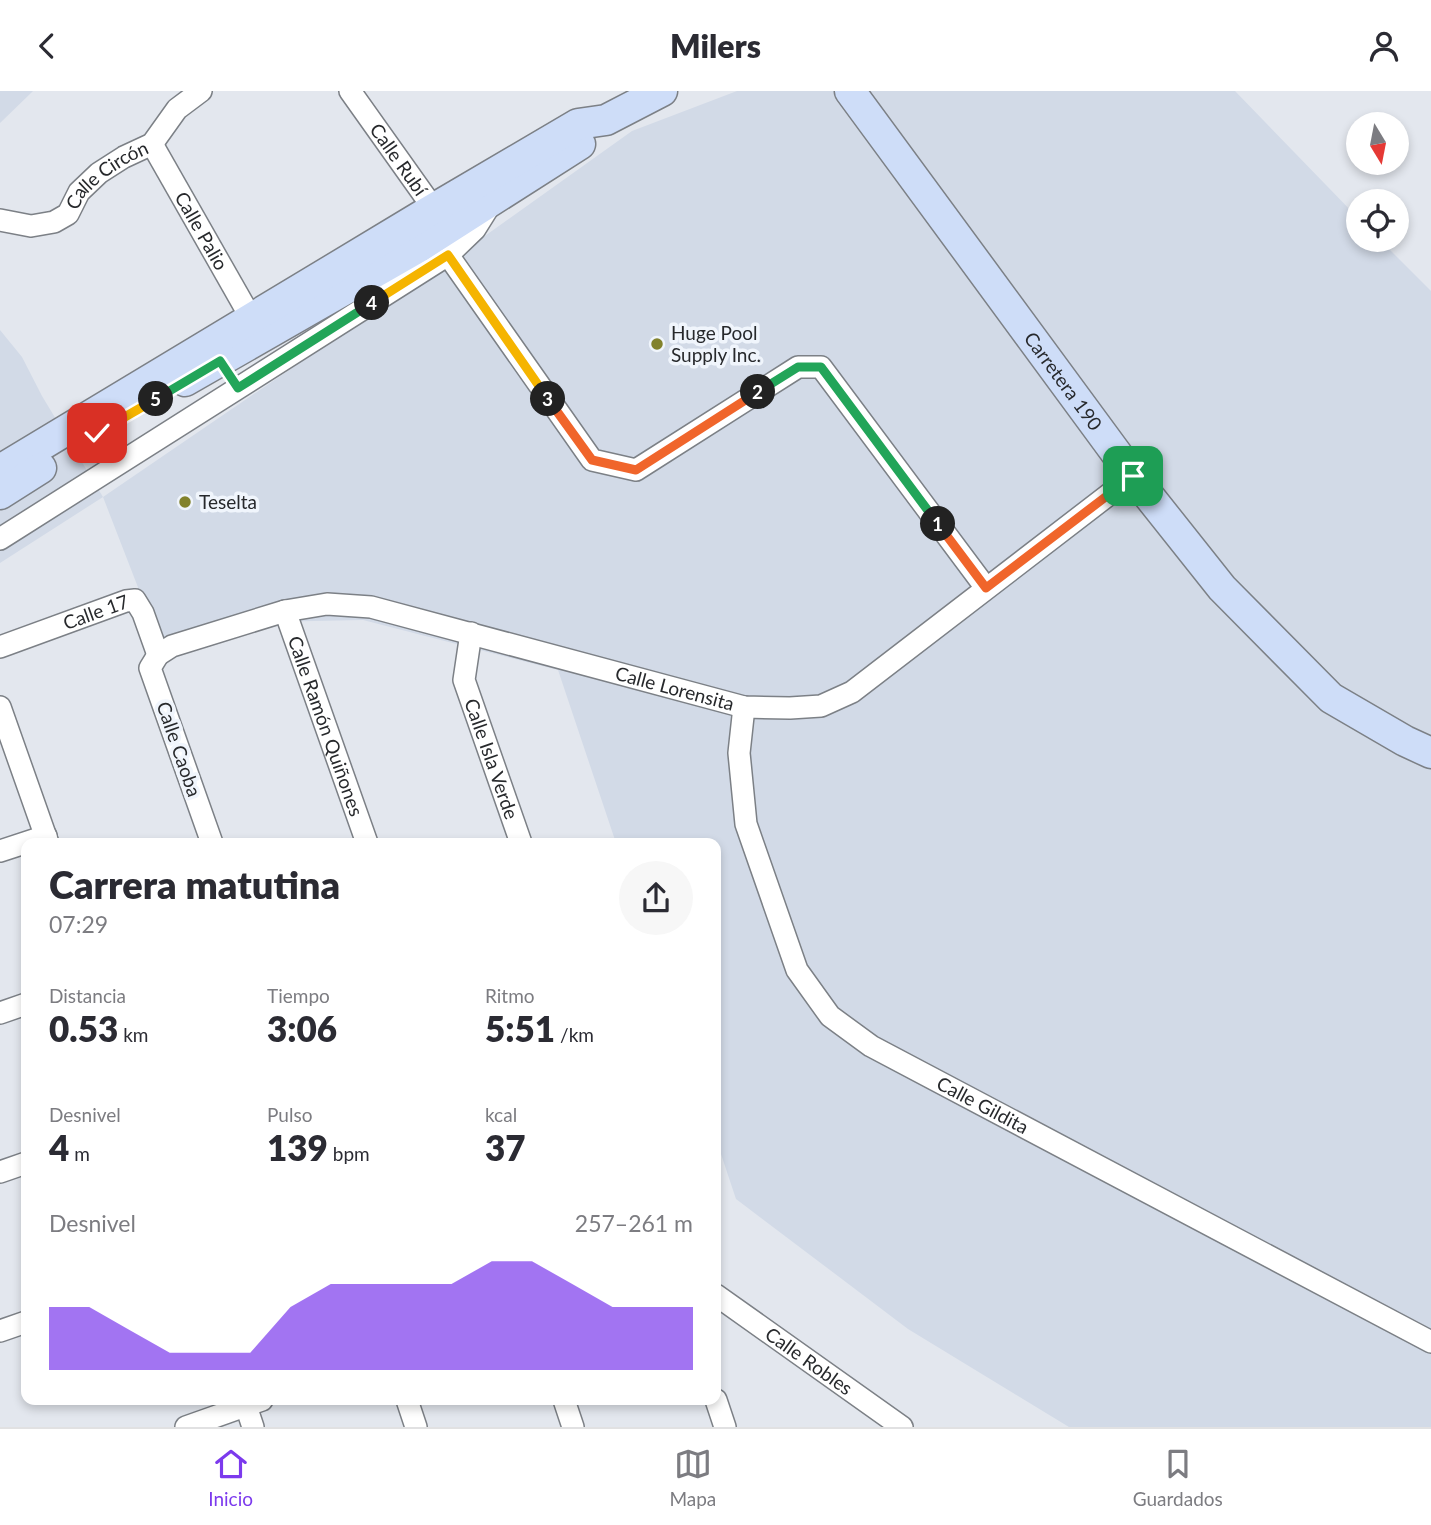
<!DOCTYPE html>
<html lang="es">
<head>
<meta charset="utf-8">
<style>
  :root { --surface:#fff; --page:#f7f7f7; --text:#2b2b33; --muted:#7c7c81; --line:#e1e1e2; --accent:#7c3aed }
  body { margin:0; font-family:Lato,sans-serif; background:var(--page); color:var(--text); height:100vh; display:flex; flex-direction:column; font-size:26px; white-space:nowrap }
  * { box-sizing:border-box; margin:0 }
  p { font-size:23px; color:var(--muted) }
  .icon { flex:none; width:38px; height:38px; fill:none; stroke:currentColor; stroke-width:2; stroke-linecap:round; stroke-linejoin:round }
  .map { position:relative; flex:1; overflow:hidden }
  .drawer { position:absolute; left:21px; top:747px; width:700px; height:567px; display:flex; flex-direction:column; background:var(--surface); border-radius:14px; box-shadow:0 4px 10px #0003 }
  .drawer>* { flex:none }
  .needle { width:46px; rotate:170deg }
  .buttons { position:absolute; left:1346px; top:21px; display:grid; gap:14px }
  .buttons a { display:grid; place-items:center; width:63px; height:63px; border-radius:50%; background:var(--surface); box-shadow:0 4px 10px #0003; font-size:35px }
  .pin { position:absolute; display:grid; place-items:center; width:60px; height:60px; color:#fff; margin:-30px; border-radius:14px; box-shadow:0 4px 10px #0006 }
  .km { position:absolute; width:35px; height:35px; margin:-18px; border-radius:50%; background:#222; color:#fff; font-size:19px; line-height:35px; text-align:center }
  .round { display:grid; place-items:center; flex:none; width:74px; height:74px; border-radius:37px; background:var(--page) }
  .overview { display:flex; align-items:center; justify-content:space-between; height:119px; padding:0 28px }
  h1 { font-size:38px; font-weight:800; line-height:52px }
  .stats { display:grid; grid-template-columns:repeat(3,1fr); gap:10px; height:119px; padding:7px 28px }
  .stats div { display:grid; align-content:center }
  .stats b { font-size:35px; font-weight:800 }
  .stats small { font-size:19px; font-weight:400 }
  .stats p { font-size:19px }
  .chart { height:196px; padding:14px 28px }
  .chart p { display:flex; justify-content:space-between }
  .chart svg { width:100%; height:126px; margin-top:7px; fill:var(--accent); opacity:.7 }
  header { display:flex; justify-content:space-between; align-items:center; height:91px; padding:0 28px; background:var(--surface); font-size:32px; font-weight:800 }
  .dock { display:flex; justify-content:space-around; align-items:center; height:98px; border-top:2px solid var(--line); background:var(--surface); font-size:19px; color:var(--muted) }
  .dock a { display:grid; justify-items:center; gap:4px }
  .dock .on { color:var(--accent) }
  .map>svg:first-child { display:block }
  .built { fill:#d2dae7 }
  .lines { fill:none; stroke-linecap:round; stroke-linejoin:round }
  .street-casing { stroke:#7c8086; stroke-width:24 }
  .secondary-casing { stroke:#7c8086; stroke-width:33 }
  .street { stroke:#fff; stroke-width:21 }
  .secondary { stroke:#ceddf8; stroke-width:30 }
  .split-1-casing { stroke:#fff; stroke-width:14 }
  .split-2-casing { stroke:#fff; stroke-width:14 }
  .split-3-casing { stroke:#fff; stroke-width:14 }
  .split-4-casing { stroke:#fff; stroke-width:14 }
  .split-5-casing { stroke:#fff; stroke-width:14 }
  .split-6-casing { stroke:#fff; stroke-width:14 }
  .split-1 { stroke:#f0652b; stroke-width:9 }
  .split-2 { stroke:#22a559; stroke-width:9 }
  .split-3 { stroke:#f0652b; stroke-width:9 }
  .split-4 { stroke:#f5b400; stroke-width:9 }
  .split-5 { stroke:#22a559; stroke-width:9 }
  .split-6 { stroke:#f5b400; stroke-width:9 }
  .poi-dot { fill:#82822c; stroke:#f0f5fc; stroke-width:2.5 }
  .labels { text-anchor:middle; stroke-width:7; stroke-linejoin:round; paint-order:stroke }
  .street-label { font-size:19px; fill:#27292c; stroke:#f0f5fc }
  .poi-label { font-size:19px; fill:#27292c; stroke:#f0f5fc; text-anchor:start }
</style>
</head>
<body>
<header><svg class="icon" aria-label="back" viewBox="0 0 24 24"><path d="M15 5l-7 7 7 7"/></svg>Milers<svg class="icon" aria-label="person" viewBox="0 0 24 24"><circle cx="12" cy="8" r="4"/><path d="M4 21q1-7 8-7t8 7"/></svg></header>
<div class="map">
<svg width="1431" height="1336" viewBox="0 0 1431 1336">
  <rect width="100%" height="100%" fill="#e3e7ee"/>
  <g class="built">
    <polygon points="0,0 33,0 0,32"/>
    <polygon points="737,0 1235,0 1358,127 1358,149 1380,149 1431,200 1431,1336 1069,1336 908,1238 736,1108 716,1048 716,752 616,752 558,579 363,529 265,531 165,566 103,406 0,472 0,239 22,266 42,305 103,406 468,157 632,40"/>
  </g>
  <g class="lines">
    <defs>
      <g id="street">
        <path id="s1" d="M350,0L441,128"/>
        <path id="s2" d="M152,53L251,227"/>
        <path id="s3" d="M0,129L31,135L54,131L68,123L79,101L99,82L124,66L152,53L177,18L201,0"/>
        <polyline points="448,164 592,369 636,379 798,276 821,276 986,497"/>
        <polyline points="0,448 448,164 475,138 490,114"/>
        <path id="s4" d="M285,520L367,752"/>
        <path id="s5" d="M471,542L464,589L521,752"/>
        <path id="s6" d="M0,556L126,510L135,509L143,522L158,564"/>
        <polyline points="0,616 48,752"/>
        <path id="s7" d="M744,616L739,662L746,733L797,879L830,925L871,955L1431,1251"/>
        <path id="s8" d="M212,752L150,577L158,564L172,555L285,520L327,513L371,516L744,616L790,617L821,615L852,601L1133,385"/>
        <polyline points="0,760 46,745"/>
        <polyline points="0,922 26,913"/>
        <polyline points="0,1081 26,1072"/>
        <path id="s9" d="M716,1204L902,1336"/>
        <polyline points="0,1240 26,1231"/>
        <polyline points="244,1309 253,1336"/>
        <polyline points="407,1309 416,1336"/>
        <polyline points="564,1309 573,1336"/>
        <polyline points="716,1309 725,1336"/>
        <polyline points="186,1336 262,1309"/>
      </g>
      <g id="secondary">
        <path id="s10" d="M850,0L1133,385L1222,497L1331,607L1405,650L1431,662"/>
        <polyline points="185,290 419,156 580,53"/>
        <polyline points="0,379 423,124 578,33 606,29 662,0"/>
        <polyline points="0,403 41,377"/>
      </g>
    </defs>
    <use href="#street" class="street-casing"/>
    <use href="#secondary" class="secondary-casing"/>
    <use href="#street" class="street"/>
    <use href="#secondary" class="secondary"/>
  </g>
  <g class="lines">
    <defs>
      <polyline id="split-1" points="938,433 986,497 1133,385"/>
      <polyline id="split-2" points="758,301 798,276 821,276 938,433"/>
      <polyline id="split-3" points="548,308 592,369 636,379 758,301"/>
      <polyline id="split-4" points="372,212 448,164 548,308"/>
      <polyline id="split-5" points="156,308 220,270 238,297 372,212"/>
      <polyline id="split-6" points="97,342 156,308"/>
    </defs>
    <use href="#split-1" class="split-1-casing"/>
    <use href="#split-2" class="split-2-casing"/>
    <use href="#split-3" class="split-3-casing"/>
    <use href="#split-4" class="split-4-casing"/>
    <use href="#split-5" class="split-5-casing"/>
    <use href="#split-6" class="split-6-casing"/>
    <use href="#split-1" class="split-1"/>
    <use href="#split-2" class="split-2"/>
    <use href="#split-3" class="split-3"/>
    <use href="#split-4" class="split-4"/>
    <use href="#split-5" class="split-5"/>
    <use href="#split-6" class="split-6"/>
  </g>
  <g class="poi-dot">
    <circle cx="657" cy="253" r="7"/>
    <circle cx="185" cy="411" r="7"/>
  </g>
  <g class="labels">
    <g class="street-label">
      <text dy="7" stroke="none"><textPath href="#s1" startOffset="84">Calle Rubí</textPath></text>
      <text dy="7" stroke="none"><textPath href="#s3" startOffset="128">Calle Circón</textPath></text>
      <text dy="7" stroke="none"><textPath href="#s2" startOffset="100">Calle Palio</textPath></text>
      <text dy="7" stroke="none"><textPath href="#s10" startOffset="360">Carretera 190</textPath></text>
      <text dy="7" stroke="none"><textPath href="#s6" startOffset="102">Calle 17</textPath></text>
      <text dy="7" stroke="none"><textPath href="#s8" startOffset="737">Calle Lorensita</textPath></text>
      <text dy="7" stroke="none"><textPath href="#s4" startOffset="122">Calle Ramón Quiñones</textPath></text>
      <text transform="translate(179 658) rotate(71)" y="7">Calle Caoba</text>
      <text dy="7" stroke="none"><textPath href="#s5" startOffset="131">Calle Isla Verde</textPath></text>
      <text dy="7" stroke="none"><textPath href="#s7" startOffset="506">Calle Gildita</textPath></text>
      <text dy="7" stroke="none"><textPath href="#s9" startOffset="114">Calle Robles</textPath></text>
    </g>
    <g class="poi-label">
      <text x="671" y="249">Huge Pool<tspan x="671" dy="22">Supply Inc.</tspan></text>
      <text x="199" y="418">Teselta</text>
    </g>
  </g>
</svg>
<div class="buttons">
<a><svg class="needle" viewBox="-14 -14 28 28"><path d="M0-13l5 13h-10z" fill="#e53935"/><path d="M0 13l5-13h-10z" fill="#7c7c81"/></svg></a>
<a><svg class="icon" aria-label="locate" viewBox="0 0 24 24"><circle cx="12" cy="12" r="6"/><path d="M12 2v4M12 18v4M2 12h4M18 12h4"/></svg></a>
</div>
<div class="pin" style="left:1133px;top:385px;background:#1e9e55"><svg class="icon" aria-label="arrive" viewBox="0 0 24 24"><path d="M6 21V4h12l-3 4 3 4H6"/></svg></div>
<div class="pin" style="left:97px;top:342px;background:#d93025"><svg class="icon" aria-label="check" viewBox="0 0 24 24"><path d="M5 12l5 5 9-10"/></svg></div>
<b class="km" style="left:938px;top:433px">1</b>
<b class="km" style="left:758px;top:301px">2</b>
<b class="km" style="left:548px;top:308px">3</b>
<b class="km" style="left:372px;top:212px">4</b>
<b class="km" style="left:156px;top:308px">5</b>
<section class="drawer">
<div class="overview"><div><h1>Carrera matutina</h1><p>07:29</p></div><a class="round"><svg class="icon" aria-label="share" viewBox="0 0 24 24"><path d="M12 15V3M7 8l5-5 5 5M5 13v7h14v-7"/></svg></a></div>
<div class="stats">
<div><p>Distancia</p><b>0.53<small> km</small></b></div>
<div><p>Tiempo</p><b>3:06</b></div>
<div><p>Ritmo</p><b>5:51<small> /km</small></b></div>
</div>
<div class="stats">
<div><p>Desnivel</p><b>4<small> m</small></b></div>
<div><p>Pulso</p><b>139<small> bpm</small></b></div>
<div><p>kcal</p><b>37</b></div>
</div>
<div class="chart"><p><span>Desnivel</span>257–261 m</p>
<svg viewBox="0 0 160 44" preserveAspectRatio="none"><path d="M0 44V22L10 22L20 30L30 38L40 38L50 38L60 22L70 14L80 14L90 14L100 14L110 6L120 6L130 14L140 22L150 22L160 22V44z"/></svg>
</div>
</section>
</div>
<nav class="dock">
<a class="on"><svg class="icon" aria-label="home" viewBox="0 0 24 24"><path d="M3 11l9-7 9 7M6 9v11h12V9"/></svg>Inicio</a>
<a><svg class="icon" aria-label="map" viewBox="0 0 24 24"><path d="M3 6l6-2 6 2 6-2v14l-6 2-6-2-6 2zM9 4v14M15 6v14"/></svg>Mapa</a>
<a><svg class="icon" aria-label="saved" viewBox="0 0 24 24"><path d="M7 4h10v16l-5-4-5 4z"/></svg>Guardados</a>
</nav>
</body>
</html>
